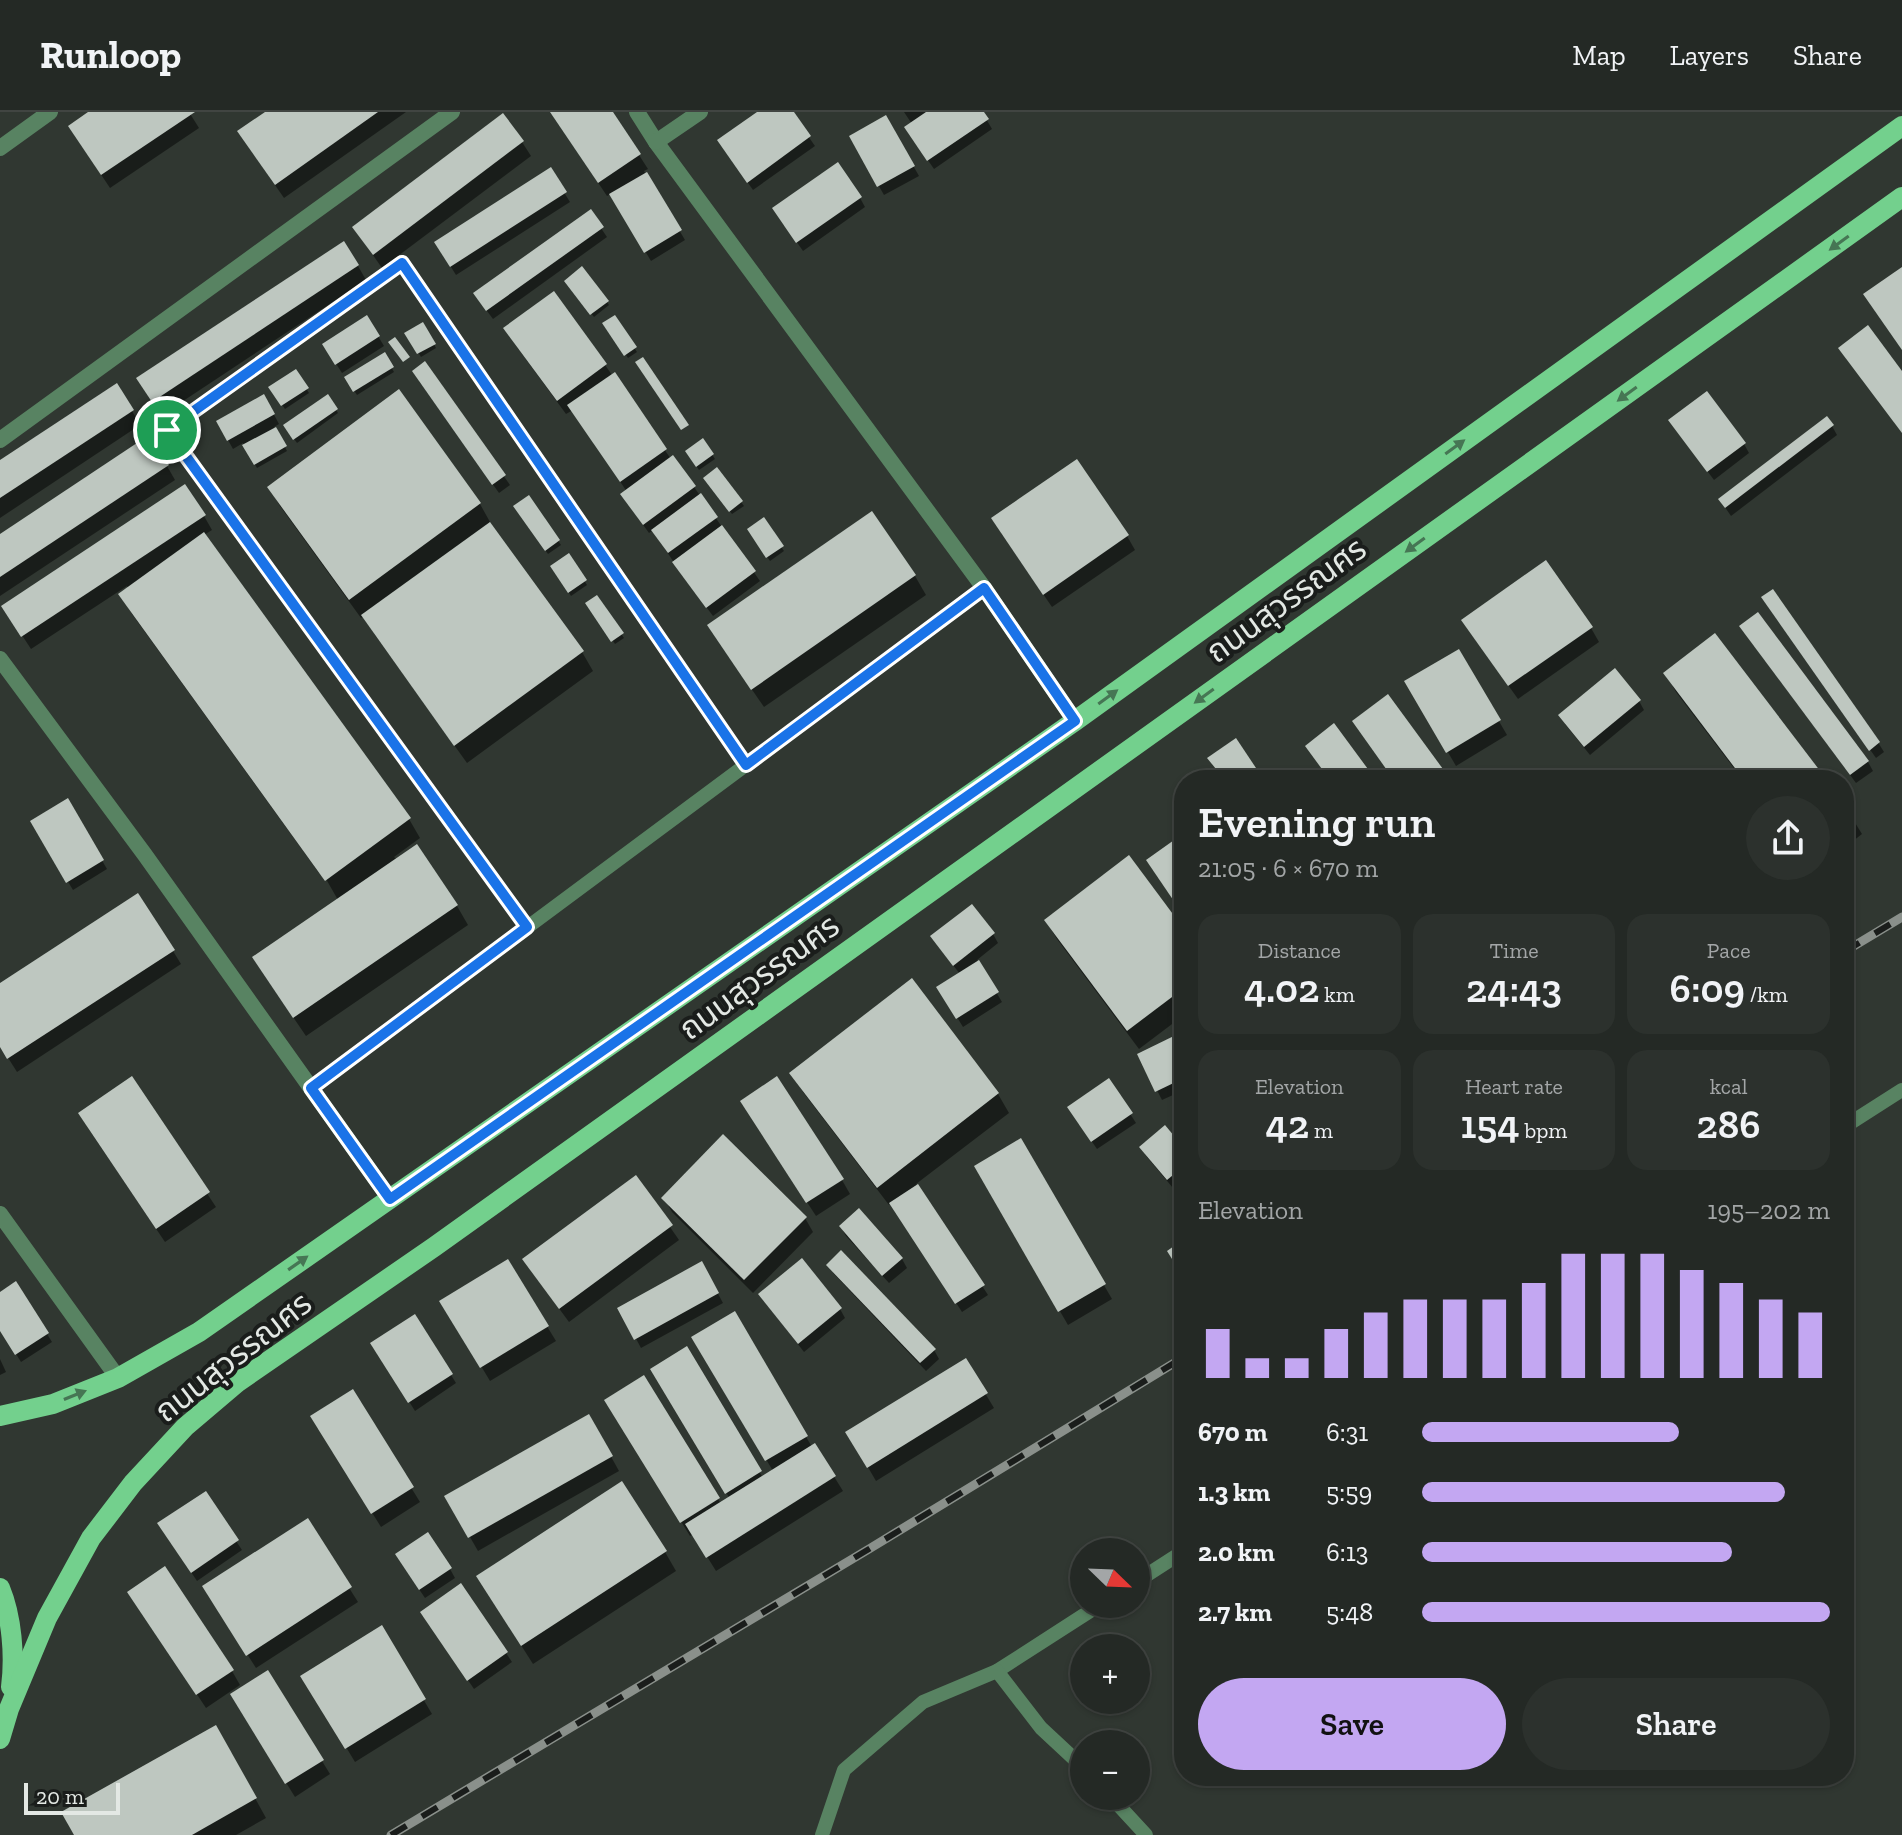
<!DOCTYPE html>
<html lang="en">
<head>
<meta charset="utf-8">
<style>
  :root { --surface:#242925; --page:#2c312d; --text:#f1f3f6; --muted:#a3a6a7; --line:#414542; --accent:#c3a7f2 }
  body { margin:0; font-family:"Zilla Slab","Noto Sans Thai",serif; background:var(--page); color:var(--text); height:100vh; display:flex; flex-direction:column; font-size:30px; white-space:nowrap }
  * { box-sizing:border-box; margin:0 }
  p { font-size:26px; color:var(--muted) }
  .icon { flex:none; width:44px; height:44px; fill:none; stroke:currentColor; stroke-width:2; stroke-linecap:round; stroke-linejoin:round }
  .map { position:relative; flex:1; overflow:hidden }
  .panel { position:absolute; left:1174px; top:658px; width:680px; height:1016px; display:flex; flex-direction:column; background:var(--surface); border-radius:32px; box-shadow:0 2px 6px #0004,0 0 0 2px var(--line) }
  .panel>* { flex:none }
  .needle { width:52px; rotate:113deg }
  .buttons { position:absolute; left:1070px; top:1426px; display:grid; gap:16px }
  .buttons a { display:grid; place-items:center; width:80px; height:80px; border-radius:50%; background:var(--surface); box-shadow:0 2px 6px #0004,0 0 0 2px var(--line); font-size:40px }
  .scale { position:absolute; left:24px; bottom:20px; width:96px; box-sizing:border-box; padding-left:8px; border:4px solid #e3e8e4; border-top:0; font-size:22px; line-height:28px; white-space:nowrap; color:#e3e8e4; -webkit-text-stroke:6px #1a1d1b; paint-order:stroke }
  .pin { position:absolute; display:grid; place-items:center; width:68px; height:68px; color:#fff; margin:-34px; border:4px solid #fff; border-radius:50%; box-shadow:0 2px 8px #0007 }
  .round { display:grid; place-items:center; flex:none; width:84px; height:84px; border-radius:42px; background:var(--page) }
  .head { display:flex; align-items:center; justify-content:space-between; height:136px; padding:0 24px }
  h1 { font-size:44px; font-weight:600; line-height:60px }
  .stats { display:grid; grid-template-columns:repeat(3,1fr); gap:12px; height:136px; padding:8px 24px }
  .stats div { display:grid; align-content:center; border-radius:20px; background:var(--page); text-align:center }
  .stats b { font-size:40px; font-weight:600 }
  .stats small { font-size:22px; font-weight:400 }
  .stats p { font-size:22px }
  .chart { height:224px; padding:16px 24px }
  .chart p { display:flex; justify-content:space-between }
  .chart svg { width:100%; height:144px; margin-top:8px; stroke:var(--accent); stroke-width:6 }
  .button { display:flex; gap:16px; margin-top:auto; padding:16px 24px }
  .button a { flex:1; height:92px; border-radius:48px; background:var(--accent); color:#111; font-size:32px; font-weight:600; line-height:92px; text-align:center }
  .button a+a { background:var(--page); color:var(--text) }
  ul { padding:0 24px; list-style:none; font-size:26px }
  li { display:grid; grid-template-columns:128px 96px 1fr; align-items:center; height:60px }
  li i { height:20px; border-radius:10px; background:var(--accent) }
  header { display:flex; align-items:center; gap:48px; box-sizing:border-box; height:112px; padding:0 40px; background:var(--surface); border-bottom:2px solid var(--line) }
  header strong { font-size:38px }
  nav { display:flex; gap:44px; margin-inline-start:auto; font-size:28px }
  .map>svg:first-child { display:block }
  .shadow { fill:#0007 }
  .building { fill:#bec7c0 }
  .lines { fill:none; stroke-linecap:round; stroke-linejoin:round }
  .lane { stroke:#588362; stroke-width:14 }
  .street { stroke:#588362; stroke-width:16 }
  .primary { stroke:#73d08d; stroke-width:20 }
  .rail-casing { stroke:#8a908b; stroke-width:9 }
  .rail { stroke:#1a1d1b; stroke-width:6; stroke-dasharray:18; stroke-linecap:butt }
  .oneway { fill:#467654 }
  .route-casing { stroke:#fff; stroke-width:16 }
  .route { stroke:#1a73e8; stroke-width:10 }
  .labels { text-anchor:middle; stroke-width:8; stroke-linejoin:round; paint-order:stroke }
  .street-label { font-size:32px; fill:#e3e8e4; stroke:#1a1d1b }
</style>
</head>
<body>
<header>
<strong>Runloop</strong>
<nav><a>Map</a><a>Layers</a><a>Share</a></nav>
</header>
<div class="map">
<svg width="1902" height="1723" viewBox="0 0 1902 1723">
  <rect width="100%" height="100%" fill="#303731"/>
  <g class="shadow">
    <polygon points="92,0 189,0 199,16 110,76 78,28"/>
    <polygon points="268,0 406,0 284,86 248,34"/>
    <polygon points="551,0 610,0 639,43 648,57 644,59 685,128 651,149 611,82 607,84"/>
    <polygon points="760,0 791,0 815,34 753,78 725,38"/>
    <polygon points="904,0 982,0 992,17 934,57 912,25 912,12"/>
    <polygon points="886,6 919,64 884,83 851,25"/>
    <polygon points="522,30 531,44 382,156 354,116"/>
    <polygon points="550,58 570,90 456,163 436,131"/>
    <polygon points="860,86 865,95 803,139 780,106"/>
    <polygon points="590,100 607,125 493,207 481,191"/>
    <polygon points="358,154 366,168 162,303 147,281"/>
    <polygon points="569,173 607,190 609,193 594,205"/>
    <polygon points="614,205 637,240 628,246 605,211"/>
    <polygon points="367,206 384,234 342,261 324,233"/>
    <polygon points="423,212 436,236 421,245 407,221"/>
    <polygon points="514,231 605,253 671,347 673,346 694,375 760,469 713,504 680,460 653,418 649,421 628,392 627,380 573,298 566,302"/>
    <polygon points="384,243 394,260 357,283 346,266"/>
    <polygon points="425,252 510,373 499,381 419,269"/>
    <polygon points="296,260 309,281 285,297 271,276"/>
    <polygon points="264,284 279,312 274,315 287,339 257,356 243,331 233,337 218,310"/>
    <polygon points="327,284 338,301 297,331 285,314"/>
    <polygon points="132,299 140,313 0,406 0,351"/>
    <polygon points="1832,314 1837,323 1731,404 1720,388"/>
    <polygon points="1676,317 1744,332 1749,341 1714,368"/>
    <polygon points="703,329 715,347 699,358 687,340"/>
    <polygon points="167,354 175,368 0,484 0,425"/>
    <polygon points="717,358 744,394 732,402 708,370"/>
    <polygon points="269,375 480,392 490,410 489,411 582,540 593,559 467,651 375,523 364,504 361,506 280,394"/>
    <polygon points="529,386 561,433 548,442 515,395"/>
    <polygon points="204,404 212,418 204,423 409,707 420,726 394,745 457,794 468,813 306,924 265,864 338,788 322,760 319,761 132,502 121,483 129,477 127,474 31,537 12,508"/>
    <polygon points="763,408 784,439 770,449 749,418"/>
    <polygon points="1001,421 1127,424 1135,438 1052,495"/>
    <polygon points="569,444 587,473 571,484 553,455"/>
    <polygon points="915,464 926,483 764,595 721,533"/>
    <polygon points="1772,479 1879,632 1884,640 1876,646 1769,494"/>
    <polygon points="597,486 624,526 615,532 588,492"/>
    <polygon points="1591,516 1599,530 1518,587 1472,523"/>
    <polygon points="1747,524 1868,650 1873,659 1856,671"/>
    <polygon points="1458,539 1507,623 1456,654 1407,570"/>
    <polygon points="1665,561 1825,668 1743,668 1676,580"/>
    <polygon points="1639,589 1644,598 1590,643 1565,612"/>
    <polygon points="67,689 107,757 73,778 32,710"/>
    <polygon points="1844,693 1862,722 1844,736"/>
    <polygon points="1046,809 1184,820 1184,903 1139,937 1057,827"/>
    <polygon points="993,822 998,831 977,848 1002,890 963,915 939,876 960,862 938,834"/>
    <polygon points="173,839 181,852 17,960 0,933 0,873"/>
    <polygon points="911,869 998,982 1009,1001 916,1072 988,1183 962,1200 891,1091 889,1093 803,980 792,961"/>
    <polygon points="1184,932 1184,978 1162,988 1139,943"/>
    <polygon points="131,967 216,1095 165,1130 88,1016"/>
    <polygon points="1109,969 1136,1011 1097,1037 1075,1005"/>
    <polygon points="751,1004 842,1068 850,1082 816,1104"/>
    <polygon points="1020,1029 1112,1187 1068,1213 976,1055"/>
    <polygon points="1142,1036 1184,1039 1184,1067 1173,1076 1147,1045"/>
    <polygon points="636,1066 679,1128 569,1210 533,1161"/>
    <polygon points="664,1086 805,1106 813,1120 753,1181 672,1100"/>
    <polygon points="841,1115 902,1147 907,1156 889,1171 846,1124"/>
    <polygon points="507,1149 556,1229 490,1269 442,1189"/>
    <polygon points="702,1152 723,1191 641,1236 620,1197"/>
    <polygon points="828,1153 934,1238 939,1247 926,1259 834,1162"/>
    <polygon points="16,1172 52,1230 21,1250 0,1216 0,1182"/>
    <polygon points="760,1183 840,1197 845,1206 804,1240"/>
    <polygon points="734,1202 812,1335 815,1334 843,1379 716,1459 693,1422 690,1424 615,1302 644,1265 721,1392 730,1387 653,1258 687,1237 763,1366 773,1359 694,1226"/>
    <polygon points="373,1232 451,1263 456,1271 415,1299"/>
    <polygon points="0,1247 6,1260 0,1263"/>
    <polygon points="965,1248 994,1296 876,1369 848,1321"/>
    <polygon points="352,1280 420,1390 381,1415 321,1319"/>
    <polygon points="589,1305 619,1359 478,1439 447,1385"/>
    <polygon points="205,1382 242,1438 197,1469 165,1421"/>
    <polygon points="307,1409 358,1490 256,1556 213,1489"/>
    <polygon points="665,1440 676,1459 533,1552 489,1483"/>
    <polygon points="402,1452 450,1457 455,1466 425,1486"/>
    <polygon points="461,1474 512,1550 474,1577 428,1509"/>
    <polygon points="138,1494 232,1559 240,1573 206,1596"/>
    <polygon points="381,1516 432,1602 355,1650 303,1564"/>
    <polygon points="240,1597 322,1649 330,1662 295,1685"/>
    <polygon points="216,1615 266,1706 236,1723 76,1723"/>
  </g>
  <g class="building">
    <polygon points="88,0 195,0 101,63 68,14"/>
    <polygon points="265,0 378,0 275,73 237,19"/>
    <polygon points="550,0 613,0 641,42 598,71"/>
    <polygon points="757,0 794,0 811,24 747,71 717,28"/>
    <polygon points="926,0 984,0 989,7 927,49 904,15"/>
    <polygon points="503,1 524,29 373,143 352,115"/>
    <polygon points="886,3 915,54 877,75 849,24"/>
    <polygon points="838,50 862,85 796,131 772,96"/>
    <polygon points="551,55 567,80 450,155 434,130"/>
    <polygon points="647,60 682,118 644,141 609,82"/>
    <polygon points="591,97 604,115 486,199 473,181"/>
    <polygon points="344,129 359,153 152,290 136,266"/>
    <polygon points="582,154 609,189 590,203 564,169"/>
    <polygon points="1902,155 1902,238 1863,182"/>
    <polygon points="554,179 607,252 557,289 503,216"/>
    <polygon points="367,203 380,224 335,253 322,232"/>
    <polygon points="615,203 637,235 624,244 602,211"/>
    <polygon points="423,210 436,232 417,242 404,221"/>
    <polygon points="1868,213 1902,259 1902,321 1838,236"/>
    <polygon points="395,225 410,245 403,250 388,230"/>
    <polygon points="385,240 394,255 353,280 344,265"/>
    <polygon points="643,245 689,313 681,318 635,250"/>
    <polygon points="425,249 506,363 492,373 412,259"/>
    <polygon points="296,257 309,276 281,294 268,275"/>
    <polygon points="615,260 667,337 620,370 567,293"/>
    <polygon points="117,271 134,298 0,386 0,348"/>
    <polygon points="399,277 481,391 349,488 267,375"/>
    <polygon points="1707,279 1746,331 1707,360 1668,308"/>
    <polygon points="264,282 275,302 227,329 216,309"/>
    <polygon points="328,282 338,297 293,328 283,313"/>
    <polygon points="1827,304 1834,313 1725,396 1718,387"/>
    <polygon points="276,315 287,334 254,353 242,333"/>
    <polygon points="149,323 169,353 0,465 0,422"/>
    <polygon points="703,326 714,342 696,355 685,339"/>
    <polygon points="673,343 696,374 643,413 620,382"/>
    <polygon points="1077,347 1129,423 1043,483 991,406"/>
    <polygon points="717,355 743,389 729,400 703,366"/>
    <polygon points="185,372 206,403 21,525 1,494"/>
    <polygon points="701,381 718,405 668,441 651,418"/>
    <polygon points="529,383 560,428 545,439 513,394"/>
    <polygon points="872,399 916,463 751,578 707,513"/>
    <polygon points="764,405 784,434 766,446 747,417"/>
    <polygon points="490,410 584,539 454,634 361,503"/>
    <polygon points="722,413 756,459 706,496 672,450"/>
    <polygon points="204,420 411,706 325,769 118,482"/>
    <polygon points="569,441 587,468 568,481 550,454"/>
    <polygon points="1546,448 1593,515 1508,574 1461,508"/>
    <polygon points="1773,477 1880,630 1869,639 1761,485"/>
    <polygon points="597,483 624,521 611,530 585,491"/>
    <polygon points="1758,500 1869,649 1850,663 1739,514"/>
    <polygon points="1715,521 1827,668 1744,668 1663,561"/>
    <polygon points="1459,537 1501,608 1446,641 1404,569"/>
    <polygon points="1615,556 1641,588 1584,635 1558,603"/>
    <polygon points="1388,582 1451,668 1394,668 1352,609"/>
    <polygon points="1334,611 1376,668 1330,668 1305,634"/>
    <polygon points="1236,626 1264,668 1225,668 1207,646"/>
    <polygon points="68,686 104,748 66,771 30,709"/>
    <polygon points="1184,721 1184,804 1146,748"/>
    <polygon points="417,732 458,793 293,906 252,845"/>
    <polygon points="1129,743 1184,817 1184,876 1127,919 1044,808"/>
    <polygon points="138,781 175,838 7,947 0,935 0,871"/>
    <polygon points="972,792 995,821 953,854 930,824"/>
    <polygon points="979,848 999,880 956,907 936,875"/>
    <polygon points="912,866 999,981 877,1076 789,961"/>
    <polygon points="1180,921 1184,930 1184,966 1155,980 1137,942"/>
    <polygon points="132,964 210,1080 156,1117 78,1001"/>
    <polygon points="777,964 844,1067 806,1091 740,989"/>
    <polygon points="1109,966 1133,1001 1091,1030 1067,995"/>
    <polygon points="1165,1013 1184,1036 1184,1054 1167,1068 1139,1035"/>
    <polygon points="723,1022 807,1105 744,1168 661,1086"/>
    <polygon points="1021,1026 1106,1172 1058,1200 974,1054"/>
    <polygon points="636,1063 673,1113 559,1197 522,1147"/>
    <polygon points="918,1072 985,1173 955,1192 889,1091"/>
    <polygon points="859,1096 903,1146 882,1164 839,1114"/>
    <polygon points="1184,1127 1184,1166 1167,1139"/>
    <polygon points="841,1138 936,1237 920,1251 826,1153"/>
    <polygon points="802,1146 842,1196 798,1232 758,1182"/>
    <polygon points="508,1147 549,1214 480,1256 439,1189"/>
    <polygon points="702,1149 719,1181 634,1228 617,1196"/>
    <polygon points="16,1169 49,1221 15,1243 0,1219 0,1180"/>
    <polygon points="735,1199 808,1324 765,1349 691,1225"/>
    <polygon points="415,1202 453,1262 408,1291 370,1231"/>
    <polygon points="687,1234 762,1359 725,1382 650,1257"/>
    <polygon points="966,1246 988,1281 867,1356 845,1320"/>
    <polygon points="644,1263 720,1386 680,1411 604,1288"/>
    <polygon points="353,1277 414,1375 371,1402 310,1304"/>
    <polygon points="589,1302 613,1344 468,1426 444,1384"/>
    <polygon points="815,1331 836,1364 706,1446 685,1412"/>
    <polygon points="622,1369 667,1439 521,1534 476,1464"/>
    <polygon points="206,1379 239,1428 191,1461 157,1411"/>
    <polygon points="308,1406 352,1475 246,1544 202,1474"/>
    <polygon points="428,1420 452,1456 419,1478 395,1442"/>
    <polygon points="165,1454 234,1558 196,1583 127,1480"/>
    <polygon points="461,1471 508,1540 467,1569 420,1500"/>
    <polygon points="382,1513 426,1587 345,1637 300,1564"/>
    <polygon points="268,1558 324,1648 285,1672 230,1582"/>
    <polygon points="216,1613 257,1686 192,1723 74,1723 61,1700"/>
  </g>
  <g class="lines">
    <g class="lane">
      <polyline points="527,815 167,318 402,151 746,653"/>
      <polyline points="311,976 984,476"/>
      <polyline points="1844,1015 1902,978"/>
      <polyline points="1136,1470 1184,1439"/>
      <polyline points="997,1559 1101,1492"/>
      <polyline points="1110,1684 1146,1723"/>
      <polyline points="822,1723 844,1658 923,1590 997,1559 1041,1616 1084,1656"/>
    </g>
    <g class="street">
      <polyline points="637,0 656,30 984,476 1075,609"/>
      <polyline points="656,30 700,0"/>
      <polyline points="0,36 50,0"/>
      <polyline points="0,328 452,0"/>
      <polyline points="0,547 145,743 390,1087"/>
      <polyline points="0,1102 118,1266"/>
    </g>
    <g class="primary">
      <polyline points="0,1304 53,1292 118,1266 199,1220 1075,609 1902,14"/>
      <path d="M0,1476C12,1505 15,1544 11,1575"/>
      <polyline points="0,1627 9,1597 47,1506 91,1426 133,1371 185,1315 238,1270 434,1135 1902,85"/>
    </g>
    <defs>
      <g id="rail">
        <polyline points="1844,840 1902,805"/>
        <polyline points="391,1723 869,1437 1184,1245"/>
      </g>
    </defs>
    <use href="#rail" class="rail-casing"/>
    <use href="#rail" class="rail"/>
  </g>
  <defs><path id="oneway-solid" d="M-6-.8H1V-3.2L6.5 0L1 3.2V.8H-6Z" transform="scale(2)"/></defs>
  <g class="oneway">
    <use href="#oneway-solid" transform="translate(1839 131) rotate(144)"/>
    <use href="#oneway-solid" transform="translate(1627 282) rotate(144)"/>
    <use href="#oneway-solid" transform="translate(1455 335) rotate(-36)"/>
    <use href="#oneway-solid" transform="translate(1415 433) rotate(144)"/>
    <use href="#oneway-solid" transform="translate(1204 584) rotate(144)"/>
    <use href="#oneway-solid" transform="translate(1108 585) rotate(-36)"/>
    <use href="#oneway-solid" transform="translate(298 1151) rotate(-35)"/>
    <use href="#oneway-solid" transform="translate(75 1283) rotate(-22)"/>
  </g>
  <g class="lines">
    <defs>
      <polygon id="route" points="402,151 746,653 984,476 1075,609 390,1087 311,976 527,815 167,318"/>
    </defs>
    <use href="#route" class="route-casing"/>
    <use href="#route" class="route"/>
  </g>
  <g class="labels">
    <g class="street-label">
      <text transform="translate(1286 488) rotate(-36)" y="11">ถนนสุวรรณศร</text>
      <text transform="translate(759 865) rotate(-36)" y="11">ถนนสุวรรณศร</text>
      <text transform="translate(233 1245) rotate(-38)" y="11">ถนนสุวรรณศร</text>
    </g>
  </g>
</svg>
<div class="buttons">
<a><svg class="needle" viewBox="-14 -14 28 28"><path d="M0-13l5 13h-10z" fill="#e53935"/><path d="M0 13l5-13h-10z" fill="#a3a6a7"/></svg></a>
<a>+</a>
<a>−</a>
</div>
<div class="scale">20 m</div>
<div class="pin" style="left:167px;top:318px;background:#1e9e55"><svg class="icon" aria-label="arrive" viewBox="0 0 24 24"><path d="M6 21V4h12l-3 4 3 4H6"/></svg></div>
<section class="panel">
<div class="head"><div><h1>Evening run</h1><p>21:05 · 6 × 670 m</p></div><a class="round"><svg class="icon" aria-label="share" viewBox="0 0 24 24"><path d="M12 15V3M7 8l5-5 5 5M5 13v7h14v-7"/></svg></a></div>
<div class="stats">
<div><p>Distance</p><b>4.02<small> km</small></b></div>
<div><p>Time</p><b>24:43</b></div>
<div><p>Pace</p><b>6:09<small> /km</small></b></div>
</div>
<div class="stats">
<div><p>Elevation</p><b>42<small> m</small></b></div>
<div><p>Heart rate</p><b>154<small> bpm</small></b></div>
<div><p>kcal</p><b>286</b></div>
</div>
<div class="chart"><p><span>Elevation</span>195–202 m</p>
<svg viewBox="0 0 160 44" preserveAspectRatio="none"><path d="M5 44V29M15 44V38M25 44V38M35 44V29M45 44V24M55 44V20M65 44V20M75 44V20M85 44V15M95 44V6M105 44V6M115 44V6M125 44V11M135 44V15M145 44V20M155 44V24"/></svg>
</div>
<ul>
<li><b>670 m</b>6:31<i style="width:63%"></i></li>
<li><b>1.3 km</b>5:59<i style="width:89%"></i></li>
<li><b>2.0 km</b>6:13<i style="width:76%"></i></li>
<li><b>2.7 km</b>5:48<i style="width:100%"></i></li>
</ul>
<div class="button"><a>Save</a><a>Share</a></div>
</section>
</div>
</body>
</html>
